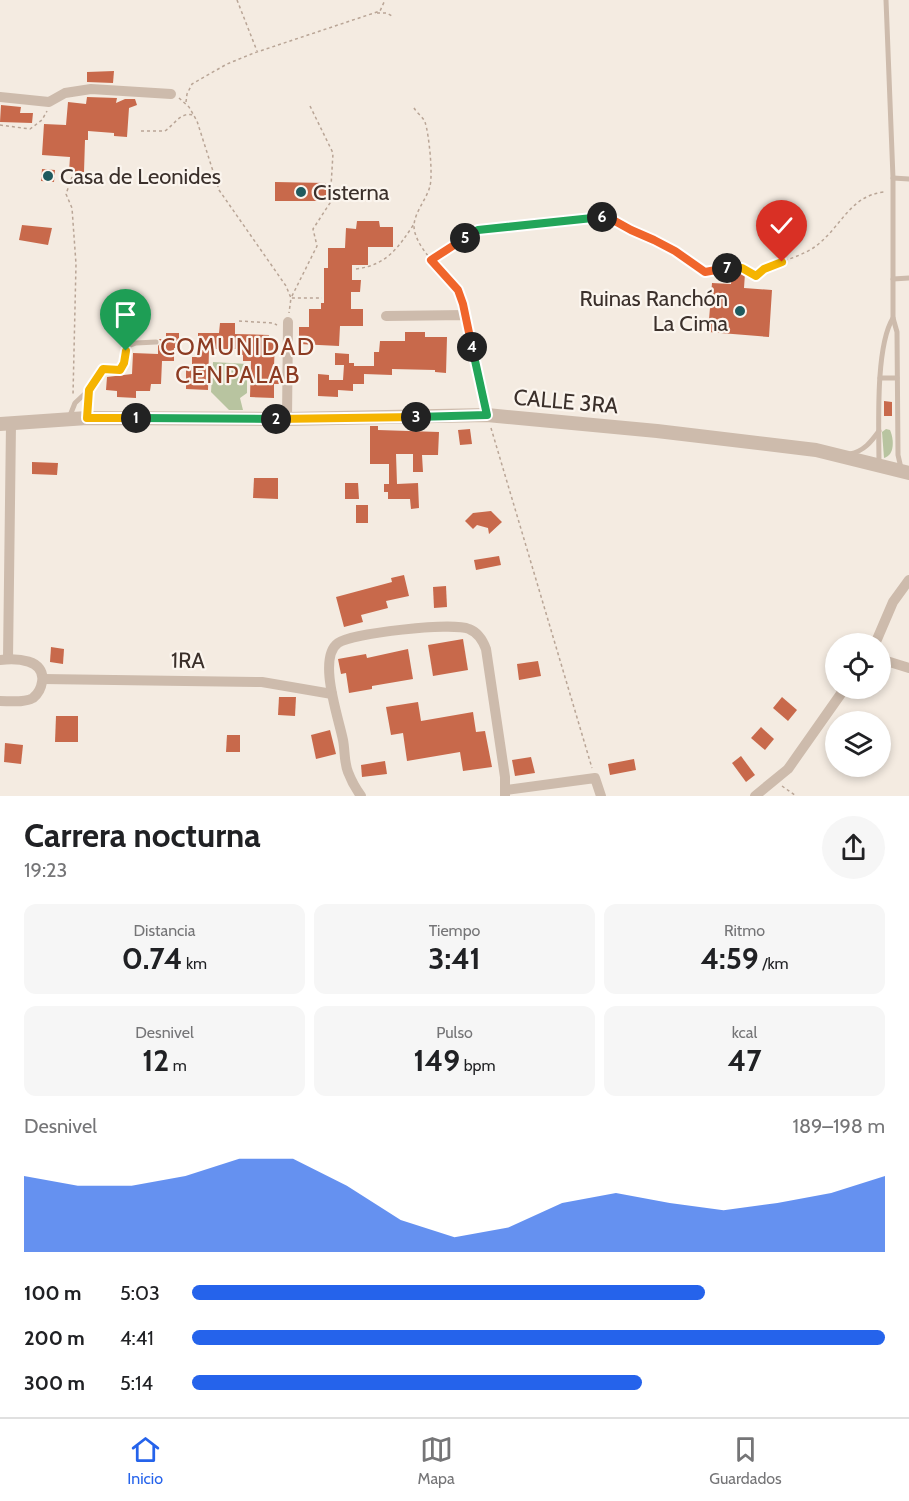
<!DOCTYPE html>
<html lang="es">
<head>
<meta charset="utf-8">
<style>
  :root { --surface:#fff; --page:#f6f6f6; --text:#202124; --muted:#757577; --line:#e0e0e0; --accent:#2563eb }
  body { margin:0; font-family:Cabin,sans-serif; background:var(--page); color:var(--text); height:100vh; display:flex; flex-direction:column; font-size:22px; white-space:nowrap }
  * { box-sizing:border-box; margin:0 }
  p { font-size:20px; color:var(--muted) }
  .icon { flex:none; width:33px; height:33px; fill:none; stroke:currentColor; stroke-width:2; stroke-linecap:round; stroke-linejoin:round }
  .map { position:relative; height:796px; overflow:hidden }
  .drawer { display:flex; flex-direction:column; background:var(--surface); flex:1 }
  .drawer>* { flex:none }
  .controls { position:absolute; left:825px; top:633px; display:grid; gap:12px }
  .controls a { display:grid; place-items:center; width:66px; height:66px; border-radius:50%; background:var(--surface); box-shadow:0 3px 9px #0003; font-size:30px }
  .pin { position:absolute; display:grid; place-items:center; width:51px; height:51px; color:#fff; margin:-62px -26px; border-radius:50% 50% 50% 0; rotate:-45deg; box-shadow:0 0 6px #0007 }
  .pin .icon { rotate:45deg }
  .km { position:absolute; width:30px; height:30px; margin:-15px; border-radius:50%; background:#222; color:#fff; font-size:16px; line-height:30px; text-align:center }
  .round { display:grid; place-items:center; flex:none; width:63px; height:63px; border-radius:32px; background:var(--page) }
  .summary { display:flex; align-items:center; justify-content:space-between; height:102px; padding:0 24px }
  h1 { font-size:33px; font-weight:700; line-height:45px }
  .metrics { display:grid; grid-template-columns:repeat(3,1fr); gap:9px; height:102px; padding:6px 24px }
  .metrics div { display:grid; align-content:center; border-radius:12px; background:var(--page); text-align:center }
  .metrics b { font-size:30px; font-weight:700 }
  .metrics small { font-size:16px; font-weight:400 }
  .metrics p { font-size:16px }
  .chart { height:168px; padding:12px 24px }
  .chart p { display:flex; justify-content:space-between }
  .chart svg { width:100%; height:108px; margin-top:6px; fill:var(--accent); opacity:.7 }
  ul { padding:0 24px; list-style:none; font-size:20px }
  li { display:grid; grid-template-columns:96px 72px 1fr; align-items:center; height:45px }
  li i { height:15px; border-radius:8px; background:var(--accent) }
  .menu { display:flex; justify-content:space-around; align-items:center; height:84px; border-top:2px solid var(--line); background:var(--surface); font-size:16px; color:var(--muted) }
  .menu a { display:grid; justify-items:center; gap:3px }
  .menu .selected { color:var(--accent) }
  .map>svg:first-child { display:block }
  .green { fill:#b8c4a0 }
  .building { fill:#c8694b }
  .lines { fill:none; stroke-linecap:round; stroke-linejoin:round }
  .path { stroke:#b9a596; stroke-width:1.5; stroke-dasharray:3 3; stroke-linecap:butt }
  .service { stroke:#cdbbac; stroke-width:5 }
  .minor { stroke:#cdbbac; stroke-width:10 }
  .tertiary { stroke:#cdbbac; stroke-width:14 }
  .split-1-casing { stroke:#fff; stroke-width:12 }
  .split-2-casing { stroke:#fff; stroke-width:12 }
  .split-3-casing { stroke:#fff; stroke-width:12 }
  .split-4-casing { stroke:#fff; stroke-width:12 }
  .split-5-casing { stroke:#fff; stroke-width:12 }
  .split-6-casing { stroke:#fff; stroke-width:12 }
  .split-7-casing { stroke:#fff; stroke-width:12 }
  .split-8-casing { stroke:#fff; stroke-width:12 }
  .split-1 { stroke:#f5b400; stroke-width:8 }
  .split-2 { stroke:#22a559; stroke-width:8 }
  .split-3 { stroke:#f5b400; stroke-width:8 }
  .split-4 { stroke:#22a559; stroke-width:8 }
  .split-5 { stroke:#f0652b; stroke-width:8 }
  .split-6 { stroke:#22a559; stroke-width:8 }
  .split-7 { stroke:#f0652b; stroke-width:8 }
  .split-8 { stroke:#f5b400; stroke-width:8 }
  .poi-dot { fill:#1f5a5e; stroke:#fbf5ee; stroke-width:2 }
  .labels { text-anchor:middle; stroke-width:4.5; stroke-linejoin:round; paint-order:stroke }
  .poi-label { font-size:22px; fill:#3b302b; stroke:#fbf5ee; text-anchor:start }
  .street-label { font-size:22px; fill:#3b302b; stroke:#fbf5ee }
  .neighbourhood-label { font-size:24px; letter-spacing:1.5px; fill:#8c3b22; stroke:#fbf5ee }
</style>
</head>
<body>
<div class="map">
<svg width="909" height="796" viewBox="0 0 909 796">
  <rect width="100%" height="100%" fill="#f4ebe1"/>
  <g class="green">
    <polygon points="213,362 247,364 247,393 240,398 243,410 229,410 211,392"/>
    <path d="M886,429L890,430C894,439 895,455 884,458L882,432Z"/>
  </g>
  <g class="building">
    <polygon points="114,71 113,83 87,82 87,72"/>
    <polygon points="87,97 117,98 116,103 125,99 135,99 137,105 129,108 127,137 114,136 114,133 88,131 88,140 85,140 84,172 69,172 70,157 42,155 44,124 66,125 68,102 86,104"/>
    <polygon points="1,105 21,107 20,113 33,113 32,123 0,122"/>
    <polygon points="42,169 55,170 54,182 41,181"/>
    <polygon points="275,182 326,183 326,201 275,201"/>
    <polygon points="357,221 379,221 380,227 393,227 393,247 368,247 368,265 352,265 352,280 361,280 360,292 351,292 351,309 363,309 363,326 340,326 339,346 299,344 299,327 309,327 309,309 321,309 321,303 324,303 324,268 328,268 328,248 345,248 346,228 356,229"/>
    <polygon points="22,225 52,228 48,245 19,240"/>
    <polygon points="732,272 745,273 744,288 772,290 769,337 708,332 712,283 731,284"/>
    <polygon points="220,323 235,323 235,334 269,335 269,341 275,341 274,366 280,366 280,384 274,384 274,398 250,397 251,361 243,361 243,355 236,354 236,349 209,349 208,390 186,389 186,366 192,367 192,357 198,357 198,333 219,333"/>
    <polygon points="405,332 425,332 425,337 447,337 446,373 435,372 435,370 392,369 392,375 364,374 364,384 353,384 353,391 338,390 338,397 318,396 318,374 329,375 329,380 343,380 344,365 335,365 335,353 349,354 349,363 354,363 354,366 374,366 374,352 379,352 380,341 405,341"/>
    <polygon points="166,333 179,333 179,348 174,348 174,361 162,361 161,384 151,384 150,391 136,391 136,398 117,397 117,391 106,390 107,377 132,374 133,353 158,354 158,346 161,342 159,339 166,339"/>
    <polygon points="884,401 892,402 892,416 884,416"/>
    <polygon points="370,426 378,426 378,430 439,432 438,455 422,455 423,472 413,472 413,454 396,454 397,484 418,483 419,508 411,509 410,499 388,499 388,492 384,492 384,484 389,484 389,464 370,464"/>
    <polygon points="470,429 472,444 460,445 458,430"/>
    <polygon points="32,462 58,463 57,475 32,474"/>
    <polygon points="254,478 278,478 278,499 253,498"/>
    <polygon points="345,483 358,483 359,499 345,499"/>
    <rect x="356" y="505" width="12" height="18"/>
    <polygon points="491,511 502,522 489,534 488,528 477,525 473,529 465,521 473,513"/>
    <polygon points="499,556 501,565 476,570 474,560"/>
    <polygon points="404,575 409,596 386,601 388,608 361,615 363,622 344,627 336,597 392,582 391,578"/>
    <polygon points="446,586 447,607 434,608 433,587"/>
    <polygon points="463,639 468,670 433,676 428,645"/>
    <polygon points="51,647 64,649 63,664 50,662"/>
    <polygon points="408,649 413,679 372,686 372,689 349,693 346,673 341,674 338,659 366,654 367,658"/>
    <polygon points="538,661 541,676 519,680 517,664"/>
    <polygon points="279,697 296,697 295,716 278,715"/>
    <polygon points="782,697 797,710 788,721 773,708"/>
    <polygon points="418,702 421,721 473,712 476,732 485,731 492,767 463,771 460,752 407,761 403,733 391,735 386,707"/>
    <polygon points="56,716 78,716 78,742 55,742"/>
    <polygon points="761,727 774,739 765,750 751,738"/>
    <polygon points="330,730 336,754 316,759 311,735"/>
    <polygon points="227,735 240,735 240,752 226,752"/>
    <polygon points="5,743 23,745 21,764 4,762"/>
    <polygon points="741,756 755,775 746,782 732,763"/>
    <polygon points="531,757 535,773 515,776 512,760"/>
    <polygon points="634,759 636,770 610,775 608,764"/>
    <polygon points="385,761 387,774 362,777 361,765"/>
  </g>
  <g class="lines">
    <g class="path">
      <polyline points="237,0 257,51"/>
      <polyline points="377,13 387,13 392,16"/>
      <polyline points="179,98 189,107 197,121 219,190 286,286 291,298 289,313"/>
      <polyline points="186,102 187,94 192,84 227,64 254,53 380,11 385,0"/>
      <polyline points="310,106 333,153 330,203 313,229 317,246 291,298 322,298"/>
      <path d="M414,108C417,113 423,117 425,122C429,134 433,174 430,186C426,202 410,216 415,233C424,262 456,275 463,305"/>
      <polyline points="0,125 30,129 42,120 47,111"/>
      <path d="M141,131H165C175,124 180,112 193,115"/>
      <polyline points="72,177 66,194 72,208 76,264 73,395"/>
      <path d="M431,260L478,230L602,217L613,220L631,230L654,240L675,251L705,272C725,272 737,260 756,276C771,263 792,260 810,250C840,232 847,196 884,192"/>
      <path d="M356,269C387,265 398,248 414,224"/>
      <polyline points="239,321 273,323 277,325"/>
      <polyline points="491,428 592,768"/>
      <polyline points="782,786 796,796"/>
    </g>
    <g class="service">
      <polyline points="886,0 893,178 893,318 897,332 898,455 901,468"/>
      <polyline points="893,178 909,179"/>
      <polyline points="893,279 909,278"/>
      <polyline points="880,378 897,378"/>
      <polyline points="69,418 75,403 91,388 103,369 120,370 124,363 128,346 136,343 156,342"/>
      <path d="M850,454C864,451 871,442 879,431"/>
      <path d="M879,465C879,428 875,347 893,318"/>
    </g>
    <g class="minor">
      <polyline points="0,97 49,102 65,93 91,89 171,94"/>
      <polyline points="386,316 465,315 487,415"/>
      <polyline points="287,419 288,322"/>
      <polyline points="875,644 893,602 909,580"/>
      <polyline points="8,659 11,424"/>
      <polyline points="880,659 909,668"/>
      <path d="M0,660C16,658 46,659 42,682C41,689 38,694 33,698C24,703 10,701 0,701"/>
      <polyline points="43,679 262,682 332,694"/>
      <polyline points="506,790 595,778 601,796"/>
      <path d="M361,796C356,789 351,780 348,772C344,762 345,750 343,740C339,719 317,658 338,643C352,633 452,622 469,629C477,632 483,641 486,649L505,777V796"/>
      <polyline points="755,796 788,769 845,688"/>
    </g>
    <polyline class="tertiary" points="0,424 87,418 287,419 487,415 657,431 816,450 909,473"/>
  </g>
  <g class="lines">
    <defs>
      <polyline id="split-1" points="126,351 124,363 120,370 103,369 89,390 87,418 136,418"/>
      <polyline id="split-2" points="136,418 276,419"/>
      <polyline id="split-3" points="276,419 416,417"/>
      <polyline id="split-4" points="416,417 487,415 472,347"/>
      <polyline id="split-5" points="465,238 431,260 458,290 463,304 472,347"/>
      <polyline id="split-6" points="465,238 478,230 602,217"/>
      <polyline id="split-7" points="602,217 613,220 631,230 654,240 675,251 705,272 727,268"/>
      <polyline id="split-8" points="727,268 742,268 756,276 764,269 782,262"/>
    </defs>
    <use href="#split-1" class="split-1-casing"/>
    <use href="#split-2" class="split-2-casing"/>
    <use href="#split-3" class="split-3-casing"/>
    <use href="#split-4" class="split-4-casing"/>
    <use href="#split-5" class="split-5-casing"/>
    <use href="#split-6" class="split-6-casing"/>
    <use href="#split-7" class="split-7-casing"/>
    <use href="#split-8" class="split-8-casing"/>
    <use href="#split-1" class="split-1"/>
    <use href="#split-2" class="split-2"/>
    <use href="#split-3" class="split-3"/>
    <use href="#split-4" class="split-4"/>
    <use href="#split-5" class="split-5"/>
    <use href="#split-6" class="split-6"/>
    <use href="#split-7" class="split-7"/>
    <use href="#split-8" class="split-8"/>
  </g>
  <g class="poi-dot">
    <circle cx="48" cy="176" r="6"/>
    <circle cx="301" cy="192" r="6"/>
    <circle cx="740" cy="311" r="6"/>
  </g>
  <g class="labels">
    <g class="poi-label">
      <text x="60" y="184">Casa de Leonides</text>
      <text x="313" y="200">Cisterna</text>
      <text x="728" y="306" text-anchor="end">Ruinas Ranchón<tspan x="728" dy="25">La Cima</tspan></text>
    </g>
    <g class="street-label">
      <text transform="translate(566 401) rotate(5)" y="8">CALLE 3RA</text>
      <text transform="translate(188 660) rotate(1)" y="8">1RA</text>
    </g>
    <g class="neighbourhood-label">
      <text x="238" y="355">COMUNIDAD<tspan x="238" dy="28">CENPALAB</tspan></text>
    </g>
  </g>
</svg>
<div class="controls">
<a><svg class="icon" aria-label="locate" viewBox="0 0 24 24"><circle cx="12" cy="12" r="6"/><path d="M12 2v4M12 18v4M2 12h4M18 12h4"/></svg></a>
<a><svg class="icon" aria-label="layers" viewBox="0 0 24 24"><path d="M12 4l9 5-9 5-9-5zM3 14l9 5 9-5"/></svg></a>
</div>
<div class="pin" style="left:126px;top:351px;background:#1e9e55"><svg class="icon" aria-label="arrive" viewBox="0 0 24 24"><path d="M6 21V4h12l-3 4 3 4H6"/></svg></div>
<div class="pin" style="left:782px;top:262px;background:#d93025"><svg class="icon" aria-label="check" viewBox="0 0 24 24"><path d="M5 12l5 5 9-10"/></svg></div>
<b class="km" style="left:136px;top:418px">1</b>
<b class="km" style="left:276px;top:419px">2</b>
<b class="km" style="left:416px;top:417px">3</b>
<b class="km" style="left:472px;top:347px">4</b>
<b class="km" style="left:465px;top:238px">5</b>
<b class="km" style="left:602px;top:217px">6</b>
<b class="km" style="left:727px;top:268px">7</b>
</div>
<section class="drawer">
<div class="summary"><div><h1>Carrera nocturna</h1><p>19:23</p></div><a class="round"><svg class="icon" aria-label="share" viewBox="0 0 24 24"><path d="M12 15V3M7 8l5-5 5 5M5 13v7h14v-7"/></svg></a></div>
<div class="metrics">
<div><p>Distancia</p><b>0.74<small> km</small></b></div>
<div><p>Tiempo</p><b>3:41</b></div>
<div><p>Ritmo</p><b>4:59<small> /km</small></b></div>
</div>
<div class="metrics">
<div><p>Desnivel</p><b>12<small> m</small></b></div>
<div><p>Pulso</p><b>149<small> bpm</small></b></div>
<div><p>kcal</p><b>47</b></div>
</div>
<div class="chart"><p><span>Desnivel</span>189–198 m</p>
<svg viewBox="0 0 160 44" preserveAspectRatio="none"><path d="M0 44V13L10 17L20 17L30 13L40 6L50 6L60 17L70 31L80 38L90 34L100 24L110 20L120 24L130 27L140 24L150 20L160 13V44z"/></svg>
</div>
<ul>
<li><b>100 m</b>5:03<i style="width:74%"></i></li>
<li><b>200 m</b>4:41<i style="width:100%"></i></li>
<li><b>300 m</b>5:14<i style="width:65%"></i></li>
</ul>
</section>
<nav class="menu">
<a class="selected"><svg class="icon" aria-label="home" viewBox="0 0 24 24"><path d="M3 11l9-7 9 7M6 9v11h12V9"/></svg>Inicio</a>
<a><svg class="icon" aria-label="map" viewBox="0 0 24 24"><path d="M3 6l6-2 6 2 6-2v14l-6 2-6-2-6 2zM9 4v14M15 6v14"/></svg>Mapa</a>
<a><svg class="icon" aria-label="saved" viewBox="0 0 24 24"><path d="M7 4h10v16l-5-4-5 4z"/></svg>Guardados</a>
</nav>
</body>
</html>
